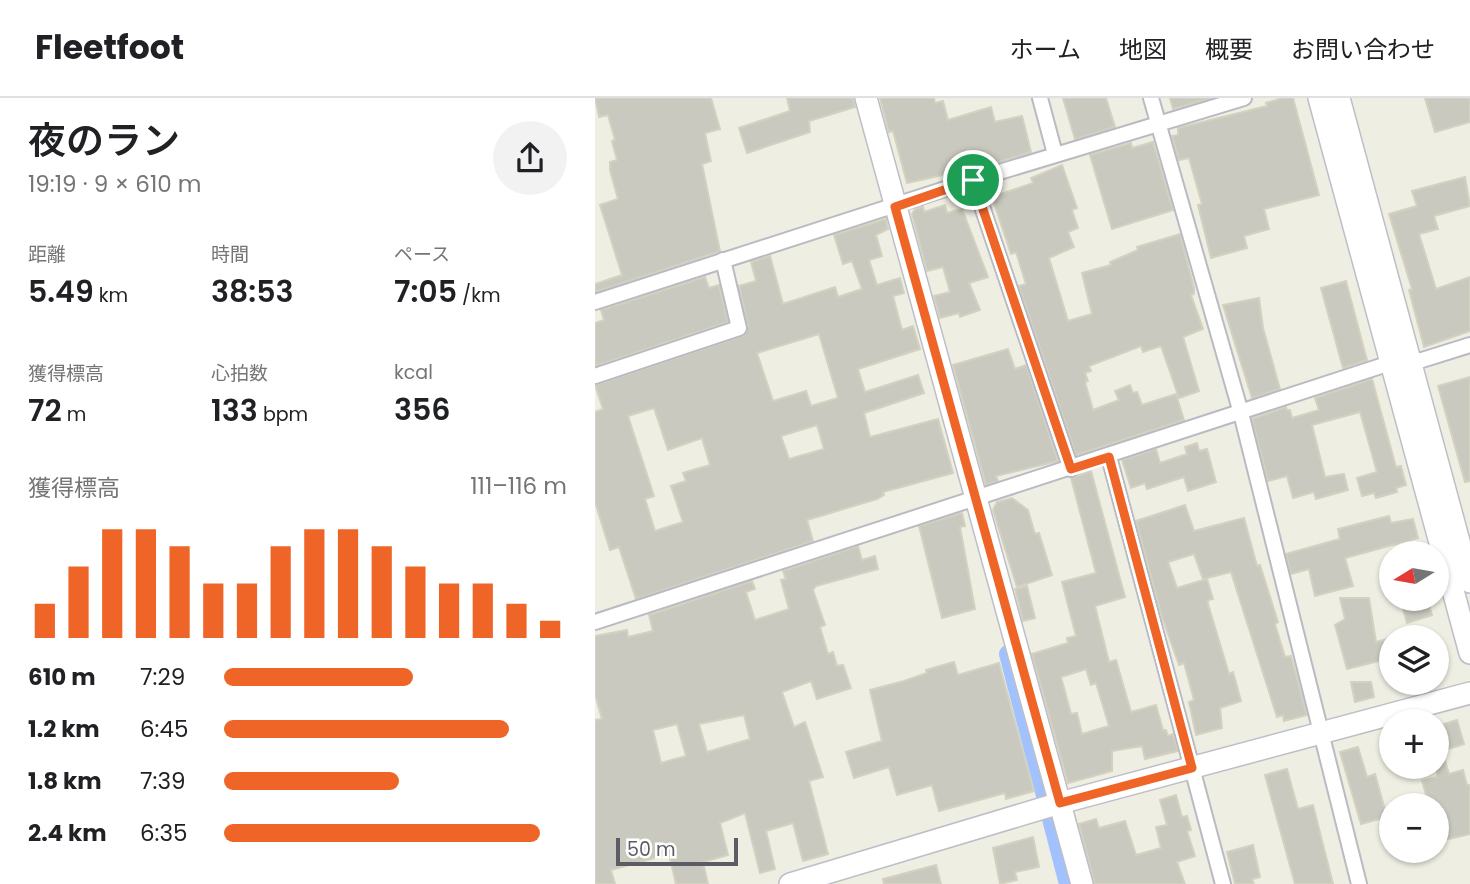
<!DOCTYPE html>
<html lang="ja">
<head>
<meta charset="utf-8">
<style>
  :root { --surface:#fff; --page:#f2f2f2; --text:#202124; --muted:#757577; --line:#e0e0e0; --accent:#ef6528 }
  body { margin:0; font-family:Poppins,"Noto Sans JP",sans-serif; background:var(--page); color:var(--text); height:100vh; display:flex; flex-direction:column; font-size:26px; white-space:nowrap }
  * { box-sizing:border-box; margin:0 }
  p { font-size:23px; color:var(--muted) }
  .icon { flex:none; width:38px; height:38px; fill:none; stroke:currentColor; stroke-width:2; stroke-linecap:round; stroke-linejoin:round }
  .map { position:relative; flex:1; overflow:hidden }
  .side { display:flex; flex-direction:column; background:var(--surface); width:595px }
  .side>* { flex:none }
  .needle { width:46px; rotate:259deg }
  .buttons { position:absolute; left:784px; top:443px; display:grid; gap:14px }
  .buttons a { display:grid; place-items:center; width:70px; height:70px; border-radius:50%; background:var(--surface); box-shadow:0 2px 5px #0004; font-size:35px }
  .scale { position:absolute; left:21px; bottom:18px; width:122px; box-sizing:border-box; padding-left:7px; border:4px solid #5b5d64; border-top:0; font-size:19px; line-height:24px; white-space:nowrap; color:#5b5d64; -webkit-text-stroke:5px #fff; paint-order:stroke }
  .pin { position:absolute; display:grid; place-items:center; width:60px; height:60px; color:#fff; margin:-30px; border:4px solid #fff; border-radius:50%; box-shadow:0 2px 7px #0007 }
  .round { display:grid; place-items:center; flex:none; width:74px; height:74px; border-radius:37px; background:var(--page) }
  .head { display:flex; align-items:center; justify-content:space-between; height:119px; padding:0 28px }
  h1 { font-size:38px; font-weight:600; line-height:52px }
  .stats { display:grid; grid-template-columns:repeat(3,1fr); gap:10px; height:119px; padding:7px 28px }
  .stats div { display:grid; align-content:center }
  .stats b { font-size:30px; font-weight:600 }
  .stats small { font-size:19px; font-weight:400 }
  .stats p { font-size:19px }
  .chart { height:196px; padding:14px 28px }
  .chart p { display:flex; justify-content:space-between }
  .chart svg { width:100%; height:126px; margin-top:7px; stroke:var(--accent); stroke-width:6 }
  ul { padding:0 28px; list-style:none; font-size:23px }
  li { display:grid; grid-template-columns:112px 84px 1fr; align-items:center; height:52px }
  li i { height:18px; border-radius:9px; background:var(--accent) }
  header { display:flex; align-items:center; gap:42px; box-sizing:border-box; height:98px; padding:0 35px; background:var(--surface); border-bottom:2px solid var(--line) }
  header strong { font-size:33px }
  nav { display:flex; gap:38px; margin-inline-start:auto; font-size:24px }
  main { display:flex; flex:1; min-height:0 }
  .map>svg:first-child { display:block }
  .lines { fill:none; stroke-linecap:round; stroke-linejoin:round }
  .canal { stroke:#a2c1ff; stroke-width:18 }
  .building { fill:#c9c9bf; stroke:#d3d2c1; stroke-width:2; fill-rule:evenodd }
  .street-casing { stroke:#babbc2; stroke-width:18 }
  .secondary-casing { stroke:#bdbfc7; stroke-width:24 }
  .street { stroke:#fff; stroke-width:14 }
  .secondary { stroke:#fff; stroke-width:21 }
  .route-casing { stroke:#fff; stroke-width:14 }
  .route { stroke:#ef6528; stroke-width:9 }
</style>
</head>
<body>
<header>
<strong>Fleetfoot</strong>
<nav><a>ホーム</a><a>地図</a><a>概要</a><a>お問い合わせ</a></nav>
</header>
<main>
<section class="side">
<div class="head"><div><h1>夜のラン</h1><p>19:19 · 9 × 610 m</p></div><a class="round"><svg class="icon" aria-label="share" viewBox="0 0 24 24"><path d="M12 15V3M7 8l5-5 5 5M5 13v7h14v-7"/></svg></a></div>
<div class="stats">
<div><p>距離</p><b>5.49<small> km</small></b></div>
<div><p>時間</p><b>38:53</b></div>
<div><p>ペース</p><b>7:05<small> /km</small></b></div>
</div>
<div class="stats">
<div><p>獲得標高</p><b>72<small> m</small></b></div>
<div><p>心拍数</p><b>133<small> bpm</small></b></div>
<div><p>kcal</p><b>356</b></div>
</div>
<div class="chart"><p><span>獲得標高</span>111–116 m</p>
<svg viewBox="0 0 160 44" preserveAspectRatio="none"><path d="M5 44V32M15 44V19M25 44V6M35 44V6M45 44V12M55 44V25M65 44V25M75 44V12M85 44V6M95 44V6M105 44V12M115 44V19M125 44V25M135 44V25M145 44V32M155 44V38"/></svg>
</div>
<ul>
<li><b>610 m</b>7:29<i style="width:55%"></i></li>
<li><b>1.2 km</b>6:45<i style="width:83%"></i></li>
<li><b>1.8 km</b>7:39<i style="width:51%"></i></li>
<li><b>2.4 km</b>6:35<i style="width:92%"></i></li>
</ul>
</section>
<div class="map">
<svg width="875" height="786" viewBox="0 0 875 786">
  <rect width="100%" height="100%" fill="#eeeee3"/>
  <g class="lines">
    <polyline class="canal" points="413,556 473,786"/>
  </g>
  <g class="building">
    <polygon points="0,0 116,0 125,31 110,35 116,63 107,66 125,153 0,194 0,186 27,177 5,107 23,101 15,72 15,64 22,62 17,43 20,42 13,17 4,19"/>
    <polygon points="192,0 258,0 260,9 214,23 215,34 152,55 144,30 195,13"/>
    <polygon points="285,0 339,0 340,5 348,3 353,22 396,9 400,24 427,18 436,54 361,77 361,74 312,85 298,33 294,34"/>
    <polygon points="468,0 511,0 520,29 480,41"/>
    <polygon points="575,0 616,0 578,11"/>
    <polygon points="688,0 698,0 724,97 669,111 674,131 649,138 652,150 616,160 603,107 607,106 594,60 584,62 577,38 583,37 583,30 672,8 671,5"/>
    <polygon points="830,0 875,0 875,24 840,34"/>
    <polygon points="558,44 578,112 517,131 495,57 536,45 537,50"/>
    <polygon points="467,67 482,110 477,112 483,130 473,134 479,149 454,160 473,223 497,216 487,175 516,167 515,164 543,152 542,149 585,136 599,190 599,196 596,197 608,231 588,239 604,293 584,300 566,248 548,254 546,248 494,268 496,273 490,275 493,283 490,284 498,312 524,302 520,293 535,287 538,295 542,294 547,307 581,296 589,322 481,357 424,188 431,186 421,154 416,156 397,99 438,85 436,80"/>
    <polygon points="870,79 875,108 839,118 843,131 824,136 841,191 875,179 875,233 829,249 814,192 817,191 794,116 822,108 817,93"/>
    <polygon points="350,107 352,115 367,111 393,179 374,185 385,212 365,219 364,215 345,220 339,198 355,194 348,169 332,173 317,116 320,111 328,108 329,114"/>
    <path d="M291,121L293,131L281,137L287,158L274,162L282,187L305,180L309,195L298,198L307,232L318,228L325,251L263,271L270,294L323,277L329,295L269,315L275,339L343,321L358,375L288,394L289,397L282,401L212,422L218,443L41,501L24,449L15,452L0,404V314L8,311L0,287L150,237L153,228L144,188L161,183L156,164L175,158L188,206L240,189L243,199L267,191L257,163L248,166L239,137ZM224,236L243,300L216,308L211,293L178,303L162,255ZM59,310L73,352L107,340L115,367L88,375L91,383L76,388L88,424L60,433L50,401L59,398L33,318ZM222,327L229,351L194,361L186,338Z"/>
    <polygon points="110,179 114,190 124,187 133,224 0,268 0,225 9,222 6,212"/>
    <polygon points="751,183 772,262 748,270 726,190"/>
    <polygon points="664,200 668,230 685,291 657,300 628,207"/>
    <polygon points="413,251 420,271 431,267 463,363 401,378 403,383 391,387 358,267"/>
    <polygon points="875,279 875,383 870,384 843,288"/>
    <polygon points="777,281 801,369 806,368 811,387 801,390 802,394 781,400 779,395 767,398 762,380 782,374 765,314 717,327 730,379 749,376 753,392 721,401 719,394 698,400 692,378 673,383 657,321 691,309 692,312 695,312 697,320 724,312 720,300"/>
    <polygon points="602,345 604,353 612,351 621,384 593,393 589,379 552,391 550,385 536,390 527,362 561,351 565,365 592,356 590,349"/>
    <path d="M496,373L530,499L500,508L514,564L521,562L536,614L561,607L568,632H571L573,638L578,636L583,653L550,661L547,648L517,653V673L473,685L437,556L473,545L472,540L481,538L467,484L501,475L476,380ZM491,571L496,587L501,585L514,628L487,636L482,615L476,616L466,579Z"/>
    <polygon points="417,400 433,412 440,436 444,435 457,477 422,489 398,412 402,404"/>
    <polygon points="590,407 599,433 649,420 662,468 665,467 683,524 680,526 690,559 696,558 712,617 689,623 688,617 682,619 636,474 608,481 599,456 573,464 582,490 612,481 618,501 613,502 613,506 634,576 638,574 646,603 625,610 627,630 601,637 594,604 599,602 589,565 584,567 567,519 541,423"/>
    <polygon points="367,415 370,428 365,429 380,511 347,520 324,428"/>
    <polygon points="794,418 796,425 818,421 823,440 750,460 758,488 720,498 714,471 696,476 691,456 741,442 745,441 743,431"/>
    <path d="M263,448L267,462L280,458L283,471L221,488L218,492L230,527L225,529L233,556L238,554L242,568L248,567L256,590L222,601L216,583L187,594L199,629L210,624L228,679L214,683L233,756L208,763L198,725L171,733L180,771L165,775L150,715L125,725L133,757L108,764L113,786H81L74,756L16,772L20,786H0V622L7,621L0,596V538L32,532L33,539L58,533L54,517L157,483L160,491L151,494L160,522L194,511L186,482L191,481L188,473ZM149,617L155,641L112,654L104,626ZM82,626L91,658L66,665L58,632Z"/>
    <polygon points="432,488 440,520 428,523 420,491"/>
    <polygon points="745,500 774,500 781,544 796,540 796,560 752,571 740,527 750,521"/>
    <polygon points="805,500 832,500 837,517 812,525"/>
    <polygon points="359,564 363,577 404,565 439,693 411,701 410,695 344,713 337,687 302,697 294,669 259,680 251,654 287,643 275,592 309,583 332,575 331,572"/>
    <polygon points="756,584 776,584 779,599 760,604"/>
    <polygon points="862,622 869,646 847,653 854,676 868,672 872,687 875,687 875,736 845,743 842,707 836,707 833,703 827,683 842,679 842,628"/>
    <polygon points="763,649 772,679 780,676 792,719 766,726 745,654"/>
    <polygon points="692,671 703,711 718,707 738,786 700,786 670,677"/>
    <polygon points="581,697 587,719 592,718 596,732 592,733 600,758 582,764 590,786 500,786 484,726 501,721 504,730 530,723 541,757 566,750 561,729 572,727 565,702"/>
    <polygon points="438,739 444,769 420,774 422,782 405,786 398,750"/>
    <polygon points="658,747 665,779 657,781 659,786 640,786 632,754"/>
    <polygon points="341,767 346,786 289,786 288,781"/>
  </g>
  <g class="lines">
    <defs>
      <g id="street">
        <polyline points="445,0 460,56"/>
        <polyline points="556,0 646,315 764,786"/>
        <polyline points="378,82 476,371"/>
        <polyline points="0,204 378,82 649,0"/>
        <polyline points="0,278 144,230 128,162"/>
        <polyline points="514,359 628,786"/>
        <polyline points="0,524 786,268 827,262 875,247"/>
      </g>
      <g id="secondary">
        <polyline points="271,0 487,786"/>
        <polyline points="724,0 875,555"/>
        <polyline points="744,0 875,484"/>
        <polyline points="195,786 465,705 875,595"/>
      </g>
    </defs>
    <use href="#street" class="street-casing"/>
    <use href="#secondary" class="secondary-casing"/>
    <use href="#street" class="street"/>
    <use href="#secondary" class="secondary"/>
  </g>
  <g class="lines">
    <defs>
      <polygon id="route" points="378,82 476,371 514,359 597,670 465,705 300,109"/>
    </defs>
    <use href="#route" class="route-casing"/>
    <use href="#route" class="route"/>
  </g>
</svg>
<div class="buttons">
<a><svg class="needle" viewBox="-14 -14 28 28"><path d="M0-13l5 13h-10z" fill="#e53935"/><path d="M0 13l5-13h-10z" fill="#757577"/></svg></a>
<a><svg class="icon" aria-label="layers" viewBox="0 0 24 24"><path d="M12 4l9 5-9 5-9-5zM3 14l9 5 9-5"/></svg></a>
<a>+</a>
<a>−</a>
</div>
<div class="scale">50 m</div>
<div class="pin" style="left:378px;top:82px;background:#1e9e55"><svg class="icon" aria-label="arrive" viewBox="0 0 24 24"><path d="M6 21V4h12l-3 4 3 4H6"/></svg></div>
</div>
</main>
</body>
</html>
